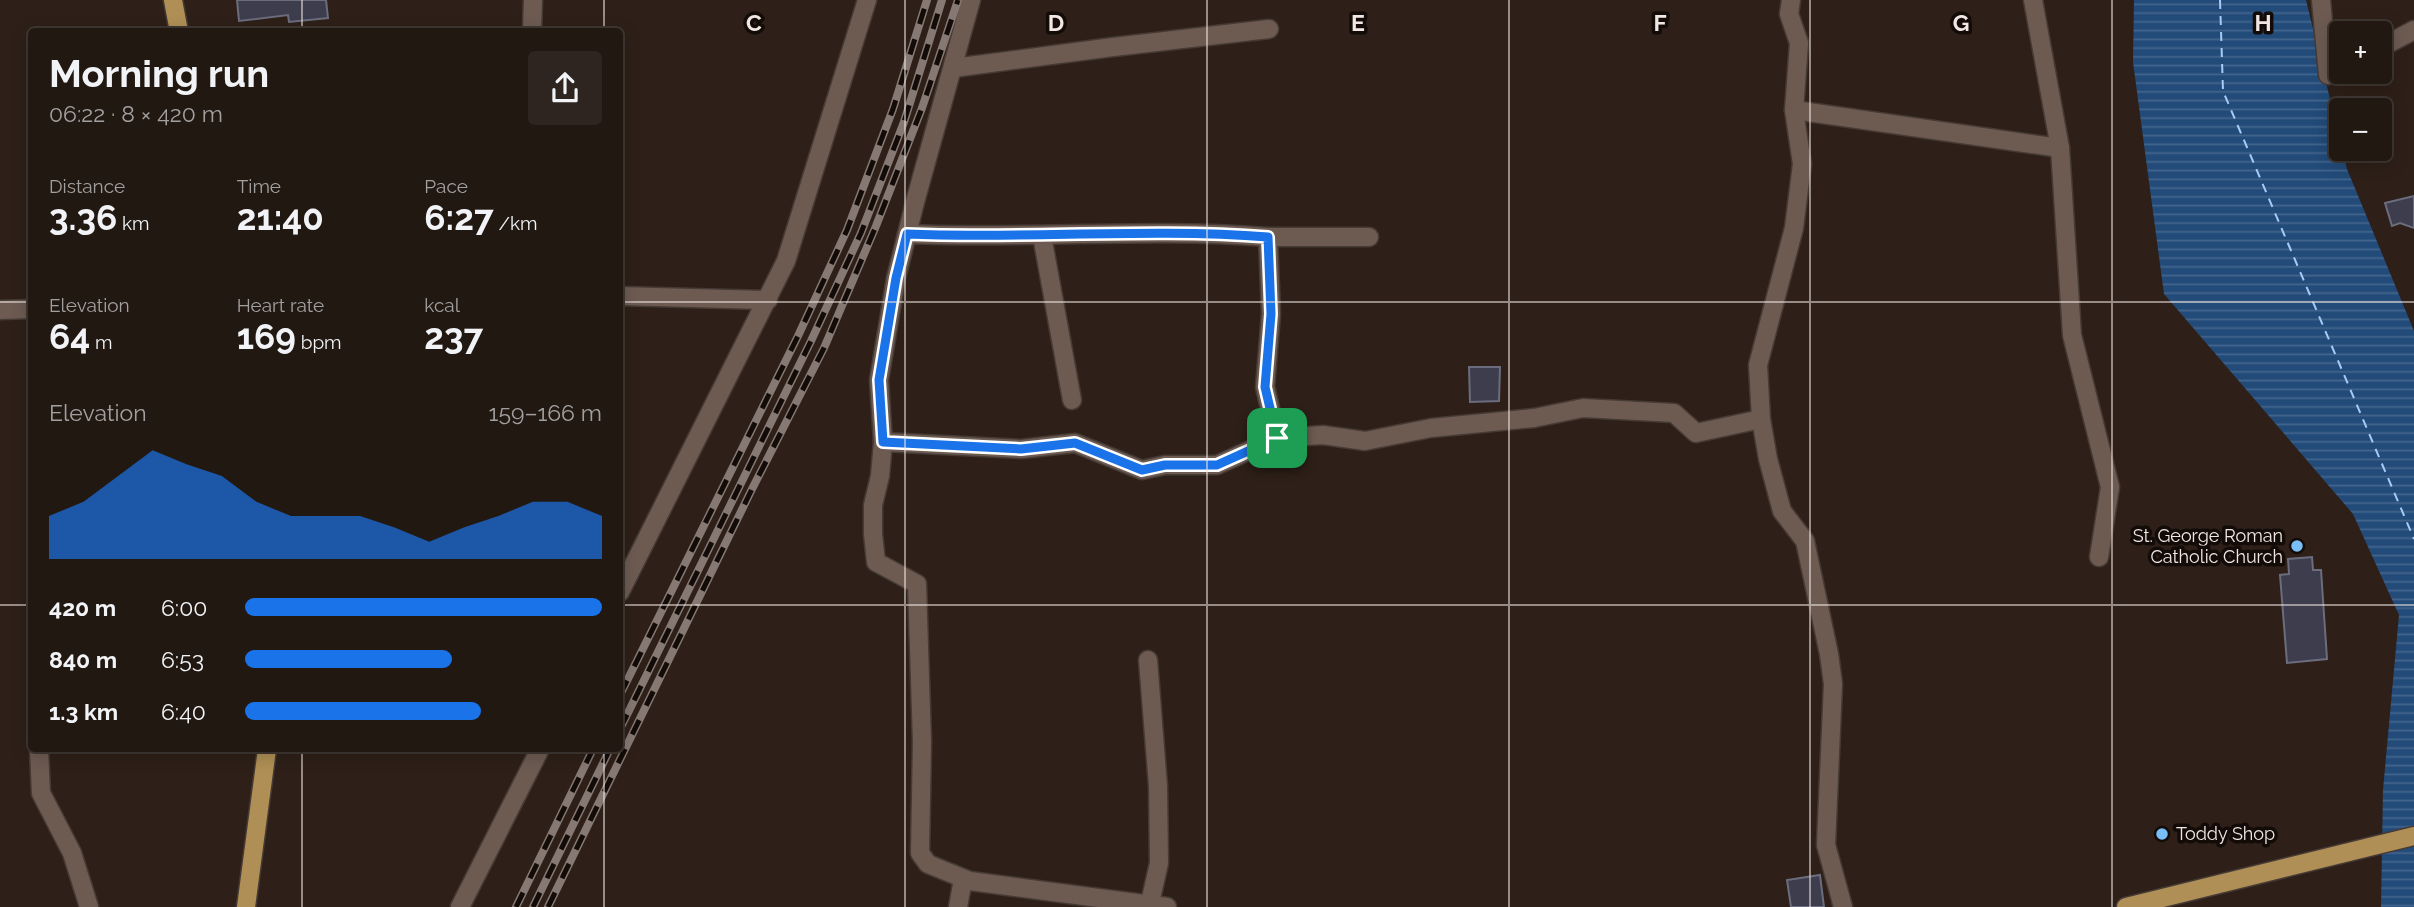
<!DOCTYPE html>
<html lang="en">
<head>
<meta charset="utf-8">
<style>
  :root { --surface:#221812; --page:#2e2520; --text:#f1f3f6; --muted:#a2a09f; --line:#3f3732; --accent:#1a73e8 }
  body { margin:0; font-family:Raleway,sans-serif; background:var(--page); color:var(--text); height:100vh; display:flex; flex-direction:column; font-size:26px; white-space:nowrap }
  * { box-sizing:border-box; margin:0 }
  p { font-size:23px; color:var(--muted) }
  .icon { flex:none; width:38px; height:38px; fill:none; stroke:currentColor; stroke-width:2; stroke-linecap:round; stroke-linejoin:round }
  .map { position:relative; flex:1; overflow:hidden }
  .panel { position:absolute; left:28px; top:28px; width:595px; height:724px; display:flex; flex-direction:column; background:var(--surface); border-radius:7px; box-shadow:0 4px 18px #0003,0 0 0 2px var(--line) }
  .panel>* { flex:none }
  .tools { position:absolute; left:2329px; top:21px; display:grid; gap:14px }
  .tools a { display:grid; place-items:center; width:63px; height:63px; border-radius:7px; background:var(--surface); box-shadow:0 4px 18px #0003,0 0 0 2px var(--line); font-size:35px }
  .pin { position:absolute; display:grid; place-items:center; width:60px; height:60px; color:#fff; margin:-30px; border-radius:14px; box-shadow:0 4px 10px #0006 }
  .round { display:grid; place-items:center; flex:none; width:74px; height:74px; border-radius:7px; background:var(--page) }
  .head { display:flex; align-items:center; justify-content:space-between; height:119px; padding:0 21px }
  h1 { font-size:38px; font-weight:700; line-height:52px }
  .stats { display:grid; grid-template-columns:repeat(3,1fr); gap:10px; height:119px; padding:7px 21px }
  .stats div { display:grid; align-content:center }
  .stats b { font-size:35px; font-weight:700 }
  .stats small { font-size:19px; font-weight:400 }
  .stats p { font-size:19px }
  .chart { height:196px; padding:14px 21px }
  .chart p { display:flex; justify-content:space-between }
  .chart svg { width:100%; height:126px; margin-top:7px; fill:var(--accent); opacity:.7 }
  ul { padding:0 21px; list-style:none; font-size:23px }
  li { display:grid; grid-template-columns:112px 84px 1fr; align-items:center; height:52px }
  li i { height:18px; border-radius:9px; background:var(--accent) }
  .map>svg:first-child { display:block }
  .water { fill:url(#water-rules) }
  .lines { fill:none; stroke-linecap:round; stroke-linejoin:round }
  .ferry { stroke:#a7cbf6; stroke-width:2; stroke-dasharray:9 7; stroke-linecap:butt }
  .building { fill:#3d3d4d; stroke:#6b6c7d; stroke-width:2 }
  .minor-casing { stroke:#463a35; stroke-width:21 }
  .major-casing { stroke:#463a35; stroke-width:21 }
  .minor { stroke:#6d5b52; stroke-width:18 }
  .major { stroke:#af8f55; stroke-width:18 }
  .rail-casing { stroke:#867973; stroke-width:8 }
  .rail { stroke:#120b08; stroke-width:5; stroke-dasharray:16; stroke-linecap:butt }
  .route-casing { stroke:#fff; stroke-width:14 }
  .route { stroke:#1a73e8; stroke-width:9 }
  .grid { fill:none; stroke:#f1e6e1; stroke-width:2; stroke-opacity:0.55 }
  .poi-dot { fill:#78bff8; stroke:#120b08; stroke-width:2.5 }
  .labels { text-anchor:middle; stroke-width:7; stroke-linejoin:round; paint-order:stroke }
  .poi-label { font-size:18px; fill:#f1e6e1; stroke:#120b08; text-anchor:end }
  .grid-label { font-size:23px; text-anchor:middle; font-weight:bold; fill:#f1e6e1; stroke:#120b08; stroke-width:7; stroke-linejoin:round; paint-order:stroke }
</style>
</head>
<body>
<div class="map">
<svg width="2414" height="907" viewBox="0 0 2414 907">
  <defs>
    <pattern id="water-rules" width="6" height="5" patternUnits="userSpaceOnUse" patternTransform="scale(1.75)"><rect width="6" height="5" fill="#224b79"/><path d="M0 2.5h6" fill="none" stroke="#43658c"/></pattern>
  </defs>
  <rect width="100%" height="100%" fill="#2e2018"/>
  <polygon class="water" points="2134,0 2306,0 2347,169 2414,331 2414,907 2381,907 2383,790 2399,615 2353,514 2164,294 2133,62"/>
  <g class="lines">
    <polyline class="ferry" points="2220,0 2223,91 2414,539"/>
  </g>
  <g class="building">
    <polygon points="237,0 326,0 328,18 289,22 288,15 239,21"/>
    <polygon points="2414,196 2414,228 2400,223 2392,226 2385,203"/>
    <polygon points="1469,367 1500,367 1499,401 1470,402"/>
    <polygon points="2312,557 2313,570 2321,570 2327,659 2287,663 2280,575 2289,574 2288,559"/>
    <polygon points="1820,875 1824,907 1791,907 1787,880"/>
  </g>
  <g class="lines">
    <defs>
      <g id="minor">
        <polyline points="971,0 915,202 896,278 879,380 883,442 880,476 873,505 873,534 876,562 917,584 922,742 920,853 928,864 970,881 1167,907"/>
        <polyline points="1791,0 1789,14 1799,43 1794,110 1802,164 1794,228 1758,365 1761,419 1768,459 1782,511 1805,541 1829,654 1833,684 1826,845 1843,907"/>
        <polyline points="2033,0 2060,148 2072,335 2110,487 2099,557"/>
        <polyline points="2321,0 2328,75 2342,68"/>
        <polyline points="532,32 533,0"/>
        <polyline points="2380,48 2414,30"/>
        <polyline points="953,68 1113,47 1269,29"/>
        <polyline points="1794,110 2060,148"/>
        <path d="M907,234C1027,239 1148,228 1268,237L1271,314L1265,387L1277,438"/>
        <polyline points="1042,236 1072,400"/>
        <polyline points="1268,237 1369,237"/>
        <polyline points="620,296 768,300"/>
        <polyline points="0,310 32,309"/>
        <polyline points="883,442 1021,449 1075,443 1142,470 1165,465 1217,465 1277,438 1323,435 1365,441 1431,428 1534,418 1583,408 1674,413 1696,433 1761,419"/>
        <polyline points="620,592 786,261 867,0"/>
        <polyline points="1148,660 1158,786 1159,863 1150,903"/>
        <polyline points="39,749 41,793 72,853 89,907"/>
        <polyline points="460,907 540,749"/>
        <polyline points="958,907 963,879"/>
      </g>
      <g id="major">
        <polyline points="173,0 179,32"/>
        <polyline points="246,907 267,749"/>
        <polyline points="2126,907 2414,836"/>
      </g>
    </defs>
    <use href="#minor" class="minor-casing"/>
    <use href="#major" class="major-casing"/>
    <use href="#minor" class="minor"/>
    <use href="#major" class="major"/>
    <defs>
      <g id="rail">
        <polyline points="620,695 798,336 847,230 893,109 927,0"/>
        <polyline points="620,729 811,341 861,233 904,122 942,0"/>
        <polyline points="516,907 593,749"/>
        <polyline points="533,907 610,749"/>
        <polyline points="548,907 752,489 824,348 876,226 922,108 958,0"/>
      </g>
    </defs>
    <use href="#rail" class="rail-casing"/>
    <use href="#rail" class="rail"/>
  </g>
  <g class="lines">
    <defs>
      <path id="route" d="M907,234C1027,239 1148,228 1268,237L1271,314L1265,387L1277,438L1217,465H1165L1142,470L1075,443L1021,449L883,442L879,380L896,278Z"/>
    </defs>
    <use href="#route" class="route-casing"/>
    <use href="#route" class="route"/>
  </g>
  <path class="grid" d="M302,0V32M604,0V32M905,0V907M1207,0V907M1509,0V907M1810,0V907M2112,0V907M0,302H32M620,302H2414M0,605H32M620,605H2414M302,749V907M604,749V907"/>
  <g class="poi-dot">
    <circle cx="2297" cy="546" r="7"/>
    <circle cx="2162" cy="834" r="7"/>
  </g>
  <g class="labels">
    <g class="poi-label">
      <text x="2283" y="542">St. George Roman<tspan x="2283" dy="21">Catholic Church</tspan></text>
      <text x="2176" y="840" text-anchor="start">Toddy Shop</text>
    </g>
  </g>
  <g class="grid-label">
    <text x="754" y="31">C</text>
    <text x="1056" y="31">D</text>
    <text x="1358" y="31">E</text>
    <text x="1660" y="31">F</text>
    <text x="1961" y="31">G</text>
    <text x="2263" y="31">H</text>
  </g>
</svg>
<div class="tools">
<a>+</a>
<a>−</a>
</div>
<div class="pin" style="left:1277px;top:438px;background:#1e9e55"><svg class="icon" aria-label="arrive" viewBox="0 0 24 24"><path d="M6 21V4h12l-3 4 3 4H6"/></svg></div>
<section class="panel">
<div class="head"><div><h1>Morning run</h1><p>06:22 · 8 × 420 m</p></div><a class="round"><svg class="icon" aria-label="share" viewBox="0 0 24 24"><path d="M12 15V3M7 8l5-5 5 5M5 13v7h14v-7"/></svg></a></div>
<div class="stats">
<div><p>Distance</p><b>3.36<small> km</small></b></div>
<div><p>Time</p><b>21:40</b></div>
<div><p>Pace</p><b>6:27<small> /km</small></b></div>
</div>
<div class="stats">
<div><p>Elevation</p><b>64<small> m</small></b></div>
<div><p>Heart rate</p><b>169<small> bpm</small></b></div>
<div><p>kcal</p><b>237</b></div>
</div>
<div class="chart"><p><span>Elevation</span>159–166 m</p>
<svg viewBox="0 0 160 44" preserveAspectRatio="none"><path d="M0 44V29L10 24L20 15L30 6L40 11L50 15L60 24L70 29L80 29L90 29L100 33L110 38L120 33L130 29L140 24L150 24L160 29V44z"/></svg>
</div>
<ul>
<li><b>420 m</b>6:00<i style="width:100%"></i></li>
<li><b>840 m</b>6:53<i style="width:58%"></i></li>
<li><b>1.3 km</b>6:40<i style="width:66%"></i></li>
</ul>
</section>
</div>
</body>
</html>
